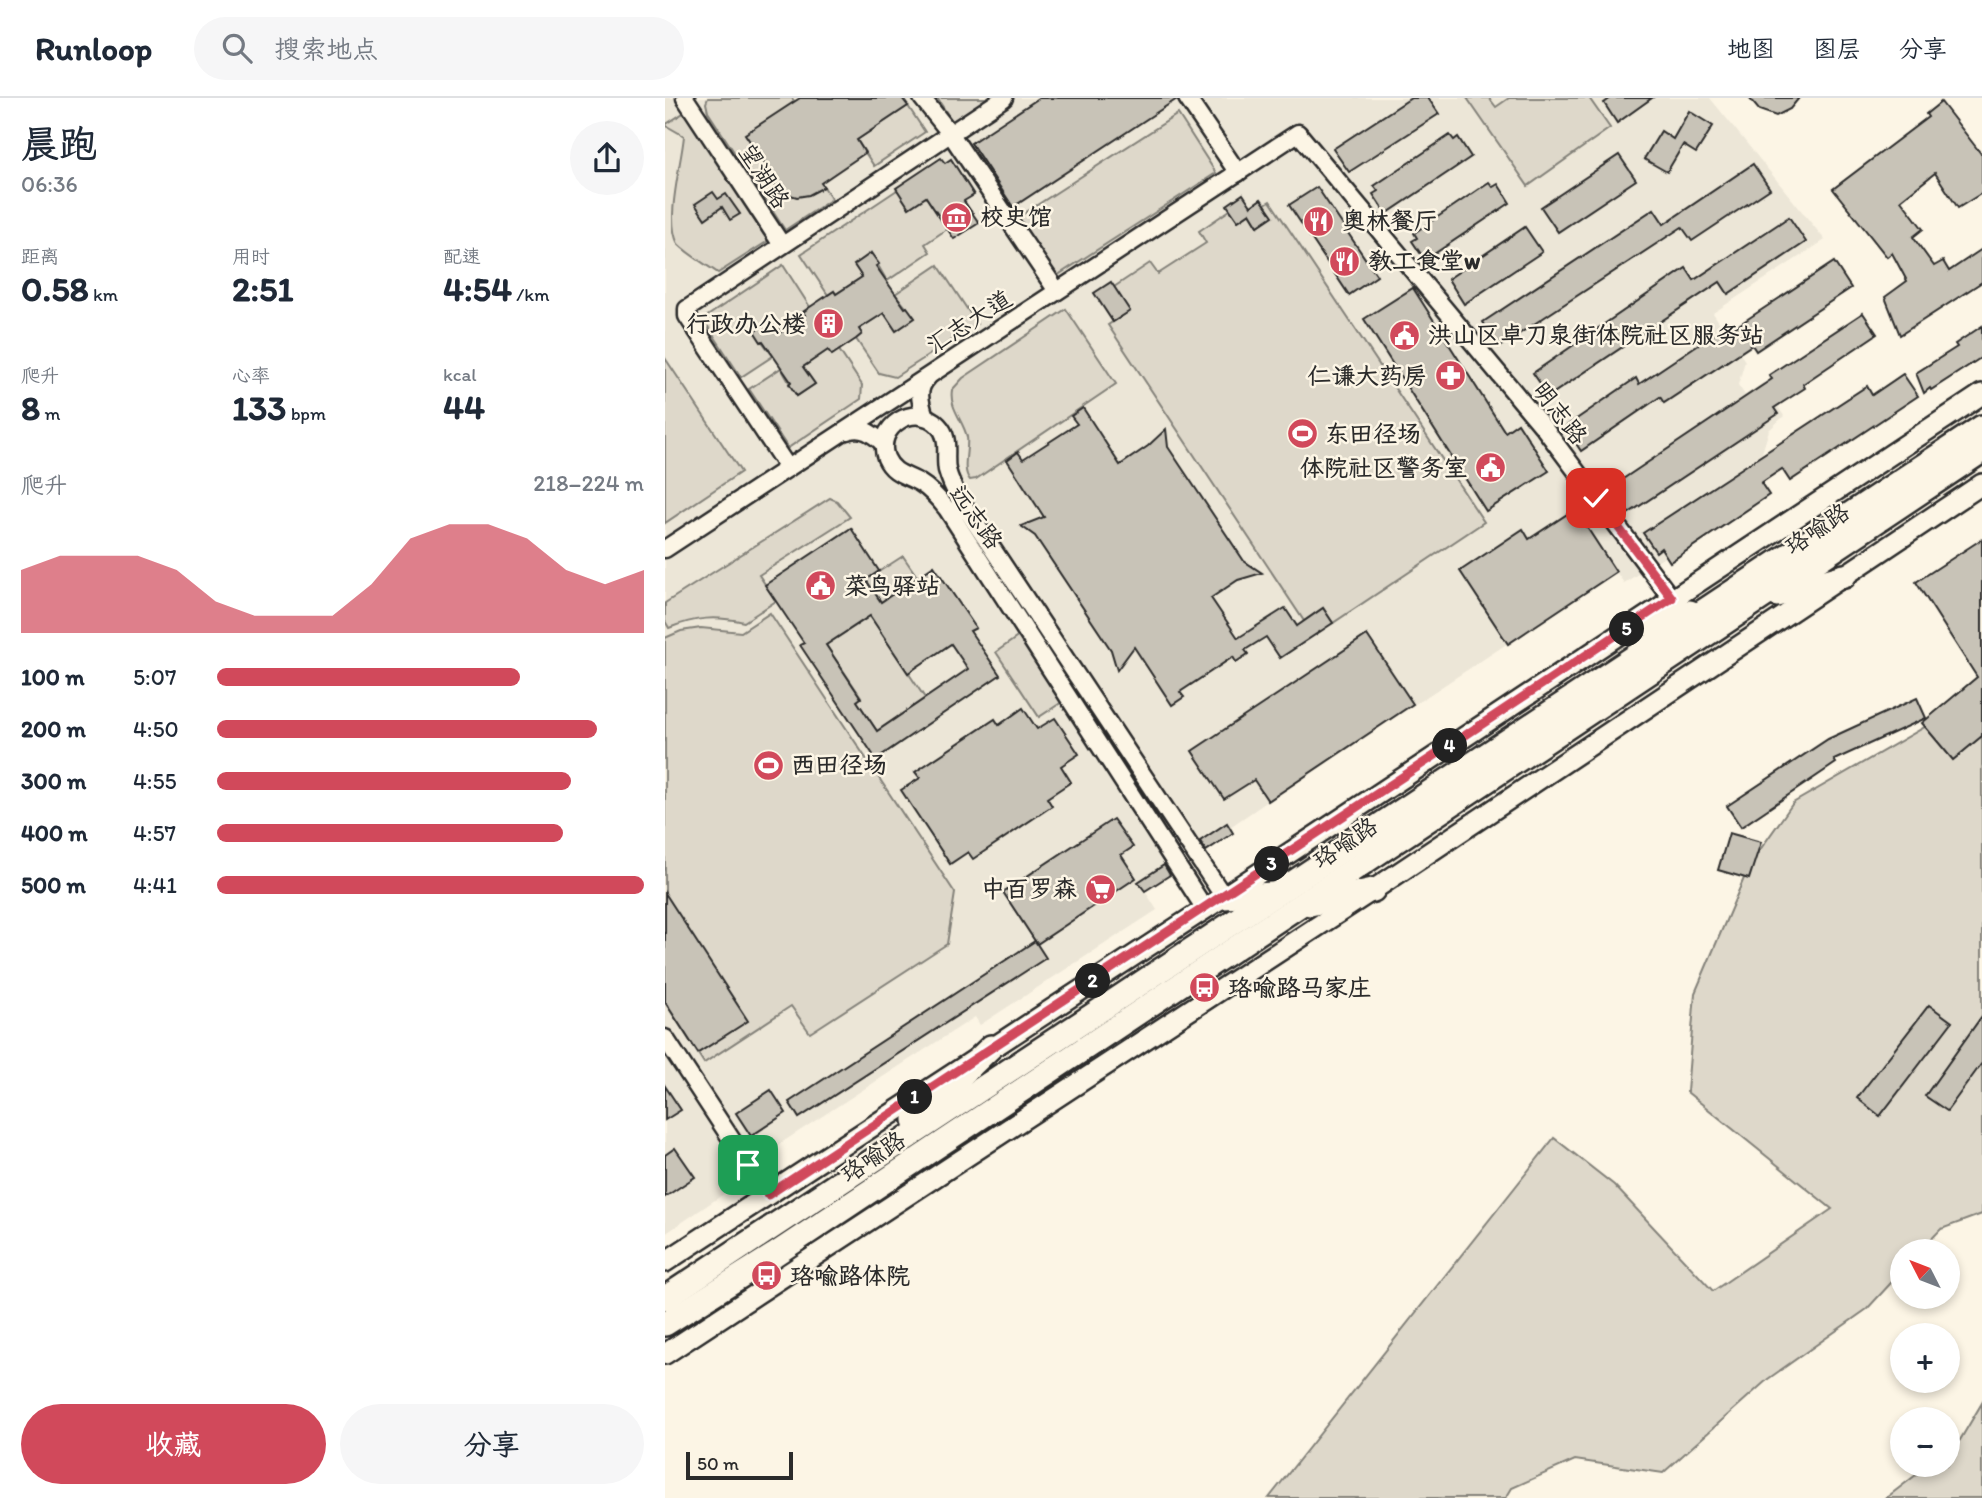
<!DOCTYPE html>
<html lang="zh">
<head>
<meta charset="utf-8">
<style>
  :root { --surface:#fff; --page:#f6f6f7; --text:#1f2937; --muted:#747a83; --line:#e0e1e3; --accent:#d1495b }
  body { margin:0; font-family:Itim,"LXGW WenKai TC",sans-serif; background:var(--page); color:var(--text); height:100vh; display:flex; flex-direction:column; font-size:26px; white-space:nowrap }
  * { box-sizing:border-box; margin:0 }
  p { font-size:23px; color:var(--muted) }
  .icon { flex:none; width:38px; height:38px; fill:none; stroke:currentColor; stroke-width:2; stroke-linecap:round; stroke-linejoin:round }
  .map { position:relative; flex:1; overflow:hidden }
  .panel { display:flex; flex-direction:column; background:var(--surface); width:665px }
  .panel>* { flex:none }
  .needle { width:46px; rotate:312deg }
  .fabs { position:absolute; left:1225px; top:1141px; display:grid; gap:14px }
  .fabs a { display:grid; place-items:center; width:70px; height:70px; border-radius:50%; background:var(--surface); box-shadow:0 4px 10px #0003; font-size:35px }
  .scale { position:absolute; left:21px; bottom:18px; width:107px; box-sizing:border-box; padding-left:7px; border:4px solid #2b2b2b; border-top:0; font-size:19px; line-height:24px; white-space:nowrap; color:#2b2b2b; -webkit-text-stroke:5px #fcf5e5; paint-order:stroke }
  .pin { position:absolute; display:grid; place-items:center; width:60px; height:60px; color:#fff; margin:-30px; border-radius:14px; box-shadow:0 4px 10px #0006 }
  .km { position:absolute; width:35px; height:35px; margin:-18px; border-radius:50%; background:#222; color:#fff; font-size:19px; line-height:35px; text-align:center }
  .round { display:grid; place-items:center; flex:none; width:74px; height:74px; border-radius:37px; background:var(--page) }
  .head { display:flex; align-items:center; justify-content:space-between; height:119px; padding:0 21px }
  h1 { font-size:38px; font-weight:800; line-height:52px }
  .stats { display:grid; grid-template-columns:repeat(3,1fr); gap:10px; height:119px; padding:7px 21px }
  .stats div { display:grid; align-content:center }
  .stats b { font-size:35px; font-weight:800 }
  .stats small { font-size:19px; font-weight:400 }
  .stats p { font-size:19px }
  .chart { height:196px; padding:14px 21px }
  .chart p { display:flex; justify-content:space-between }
  .chart svg { width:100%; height:126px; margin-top:7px; fill:var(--accent); opacity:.7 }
  .button { display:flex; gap:14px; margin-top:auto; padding:14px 21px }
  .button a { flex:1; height:80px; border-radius:42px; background:var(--accent); color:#fff; font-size:28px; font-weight:800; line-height:80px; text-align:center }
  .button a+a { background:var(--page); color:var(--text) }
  ul { padding:0 21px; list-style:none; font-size:23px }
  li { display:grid; grid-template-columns:112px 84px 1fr; align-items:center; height:52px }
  li i { height:18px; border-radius:9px; background:var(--accent) }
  header { display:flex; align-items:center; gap:42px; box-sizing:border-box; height:98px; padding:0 35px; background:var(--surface); border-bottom:2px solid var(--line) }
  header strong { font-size:33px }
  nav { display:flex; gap:38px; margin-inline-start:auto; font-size:24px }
  .search { width:490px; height:63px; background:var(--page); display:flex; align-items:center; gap:18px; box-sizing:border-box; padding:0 24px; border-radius:38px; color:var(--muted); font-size:26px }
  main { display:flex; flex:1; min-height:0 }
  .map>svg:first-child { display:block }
  .built { fill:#ece6d7 }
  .green { fill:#ded8ca; stroke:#84827a; stroke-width:2 }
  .building { fill:#c8c3b7; stroke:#2b2b2b; stroke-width:2; fill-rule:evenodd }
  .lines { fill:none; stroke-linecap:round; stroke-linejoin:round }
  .minor-casing { stroke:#2b2b2b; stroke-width:21 }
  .major-casing { stroke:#2b2b2b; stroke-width:24 }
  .highway-casing { stroke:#2b2b2b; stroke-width:28 }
  .minor { stroke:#fcf5e5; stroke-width:16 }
  .major { stroke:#fcf5e5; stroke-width:19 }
  .highway { stroke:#fcf5e5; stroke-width:23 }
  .route-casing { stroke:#fff; stroke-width:14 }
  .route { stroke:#d1495b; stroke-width:9 }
  .labels { text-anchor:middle; stroke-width:5; stroke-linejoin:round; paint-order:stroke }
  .street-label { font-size:24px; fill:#2b2b2b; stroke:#fcf5e5 }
  .poi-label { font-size:24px; font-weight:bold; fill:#2b2b2b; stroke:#fcf5e5; text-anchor:start }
</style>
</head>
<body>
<header>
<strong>Runloop</strong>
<div class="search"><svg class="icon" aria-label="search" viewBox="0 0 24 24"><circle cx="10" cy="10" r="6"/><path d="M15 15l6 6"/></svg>搜索地点</div>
<nav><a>地图</a><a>图层</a><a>分享</a></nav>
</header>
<main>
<section class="panel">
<div class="head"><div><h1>晨跑</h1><p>06:36</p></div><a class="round"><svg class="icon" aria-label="share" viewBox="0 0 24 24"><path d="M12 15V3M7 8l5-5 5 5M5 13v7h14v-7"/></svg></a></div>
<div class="stats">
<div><p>距离</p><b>0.58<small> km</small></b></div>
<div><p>用时</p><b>2:51</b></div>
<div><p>配速</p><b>4:54<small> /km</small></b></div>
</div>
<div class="stats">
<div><p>爬升</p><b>8<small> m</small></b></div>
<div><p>心率</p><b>133<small> bpm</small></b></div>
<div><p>kcal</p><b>44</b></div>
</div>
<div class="chart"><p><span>爬升</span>218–224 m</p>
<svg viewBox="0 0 160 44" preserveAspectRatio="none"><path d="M0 44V22L10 17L20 17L30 17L40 22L50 33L60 38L70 38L80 38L90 27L100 11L110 6L120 6L130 11L140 22L150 27L160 22V44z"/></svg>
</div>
<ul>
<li><b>100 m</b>5:07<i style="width:71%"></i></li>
<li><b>200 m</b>4:50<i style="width:89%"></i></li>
<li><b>300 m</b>4:55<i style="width:83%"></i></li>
<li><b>400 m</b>4:57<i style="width:81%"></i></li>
<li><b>500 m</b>4:41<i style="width:100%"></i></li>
</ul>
<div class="button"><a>收藏</a><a>分享</a></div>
</section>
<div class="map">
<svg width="1317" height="1400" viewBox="0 0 1317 1400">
  <rect width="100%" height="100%" fill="#fcf5e5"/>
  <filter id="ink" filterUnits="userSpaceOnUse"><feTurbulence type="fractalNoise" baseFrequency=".0143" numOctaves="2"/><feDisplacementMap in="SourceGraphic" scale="14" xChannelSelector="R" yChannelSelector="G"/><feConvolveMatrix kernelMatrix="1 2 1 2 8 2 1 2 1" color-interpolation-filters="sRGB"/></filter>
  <g filter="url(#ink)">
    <polygon class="built" points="0,0 1045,0 1160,142 1048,215 1080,263 1073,287 1080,297 1098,285 1119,318 1104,332 1097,355 979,434 991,454 996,451 1001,458 959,485 951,474 603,703 565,729 568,735 480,793 492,812 315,927 310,919 62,1080 69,1089 0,1136"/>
    <g class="green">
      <path d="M43,0H127L133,9L81,37L111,82L107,85C122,103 141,100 159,89L167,101L120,132L43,14L41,5Z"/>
      <polygon points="272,0 328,0 289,26"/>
      <polygon points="802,0 824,0 831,9 844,0 924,0 945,30 863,88"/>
      <polygon points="243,8 260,34 209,68 192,42"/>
      <path d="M20,14L103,143L53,175C40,166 24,157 13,146C0,122 16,68 19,38L0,27Z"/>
      <polygon points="513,16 551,75 390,179 352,120"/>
      <polygon points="232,92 261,99 282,131 260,146 265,154 222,183 206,155 197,179 171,196 169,193 163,197 136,156"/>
      <polygon points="605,103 819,424 668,525 658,510 639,523 443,227 464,213 449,189 485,165 493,176 541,145 534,133 565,112 573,123 585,115 593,128 607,118 600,106"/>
      <polygon points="118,167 145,209 138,214 140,217 116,234 107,221 89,233 108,258 76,279 38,221"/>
      <polygon points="273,167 312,226 230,279 214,275 191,241 197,236 194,231 219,215 249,219 230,196"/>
      <path d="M401,211L451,286L311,381L305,382C296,372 304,352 302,339C298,322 284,310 287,292L298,280Z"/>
      <polygon points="163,252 167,257 174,252 197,287 196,301 123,350 84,291 116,270 132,298 150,286 138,269"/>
      <polygon points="0,260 76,374 0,425"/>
      <path d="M165,400L172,403L185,419L94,477L111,503L79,524C51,518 31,519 4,530L0,523V505Z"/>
      <polygon points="238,458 253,480 216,504 201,482"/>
      <polygon points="202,513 260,600 212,633 192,603 196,599 161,547 201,521"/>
      <polygon points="105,515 290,795 282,846 145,935 126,908 39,965 0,904 0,540 16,533 36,530 76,534"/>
      <polygon points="354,538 397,604 374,619 331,554"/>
      <polygon points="1317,596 1317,1116 1276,1131 1255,1153 1237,1153 1237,1173 1202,1211 1103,1281 998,1375 910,1362 847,1390 841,1400 604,1400 889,1040 949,1087 1048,1193 1167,1111 1022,994 1030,895 1085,766 1128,705"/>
      <polygon points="1317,1305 1317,1400 1221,1400 1264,1367 1283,1367 1283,1352 1295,1342"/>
    </g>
    <g class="building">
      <polygon points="135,0 237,0 243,8 192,42 200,55 156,85 159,89 144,97 132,99 122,96 112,90 107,84 111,82 80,36"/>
      <polygon points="374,0 512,0 512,1 348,109 306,45"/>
      <polygon points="746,0 763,0 774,16 684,74 668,51"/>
      <polygon points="946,0 987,0 952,25 939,5"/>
      <polygon points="1084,0 1134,0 1125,11 1111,18 1094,12"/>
      <polygon points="1276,4 1317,57 1317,95 1293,110 1270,75 1236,102 1258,131 1248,139 1269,168 1278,163 1284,173 1317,151 1317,184 1235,237 1220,199 1242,183 1227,155 1222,159 1168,91 1263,19 1261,16"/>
      <polygon points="1024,13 1048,28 1031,55 1018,47 1002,74 979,61 996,33 1008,41"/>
      <polygon points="785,37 789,42 793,39 806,59 721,116 708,96 713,93 709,88"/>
      <polygon points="954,57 971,82 893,134 876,109"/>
      <polygon points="276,60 280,65 286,61 309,97 299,103 314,125 289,141 261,99 244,110 231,90"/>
      <polygon points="1088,66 1105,91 1027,143 1017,129 834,249 818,224 989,111 999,126"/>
      <polygon points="824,84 828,89 833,86 845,105 760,162 747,143 752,140 749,135"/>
      <polygon points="652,89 712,178 684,197 624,107"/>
      <polygon points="48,94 53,101 61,96 75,116 65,122 57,109 40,121 30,106"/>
      <polygon points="578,96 586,108 596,101 608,118 593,128 585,115 573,123 562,107"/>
      <polygon points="1124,119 1141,144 1063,196 1055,184 884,298 868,275 1021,170 1029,182"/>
      <polygon points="860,129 877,154 799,206 783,181"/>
      <polygon points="206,155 214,166 211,168 240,210 242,209 250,220 231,233 219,215 194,231 197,236 191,241 167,257 163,252 138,269 150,286 132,298 124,286 126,284 98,243 96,244 89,233 107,221 116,234 140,217 138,214 145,209 169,193 171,196 197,179 189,167"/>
      <polygon points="1169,164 1186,190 1091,253 1087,247 999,305 995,299 916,353 900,329 971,280 974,286 1056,231 1060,236"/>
      <polygon points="446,184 465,213 448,224 429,195"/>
      <polygon points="748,190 840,334 853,325 884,373 821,413 699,221"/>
      <polygon points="1198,215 1212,236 1138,286 1140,290 1109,310 1113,316 961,417 943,391 1107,281 1104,277"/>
      <polygon points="1317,228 1317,259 1266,292 1265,290 1259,295 1251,275 1292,249 1290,246"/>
      <polygon points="1238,276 1253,298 1125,383 1117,371 1096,385 1104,397 1005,464 996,450 991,454 978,435 1202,288 1207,297"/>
      <polygon points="418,310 455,367 483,348 501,331 503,349 579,463 597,475 573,482 546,500 573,540 620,510 632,528 658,510 668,525 615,560 601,539 580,552 583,556 571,564 568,559 515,594 519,599 507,607 469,549 452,572 446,552 370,438 356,428 379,419 342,362 353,354 358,361 412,326 406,318"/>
      <polygon points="910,411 951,474 843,546 795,473 858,431 864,441"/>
      <path d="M186,430L214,473L201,482L216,504L269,468L311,530L305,533L335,577L211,661L135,547L139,545L100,487ZM205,518L243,575L286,546L303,571L212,633L192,603L196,600L161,547Z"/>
      <polygon points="1317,441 1317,638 1288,662 1257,625 1312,579 1251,484"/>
      <polygon points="702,537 748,606 603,703 589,682 559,701 527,653"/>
      <polygon points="1252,600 1261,620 1169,662 1171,665 1076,729 1062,708 1163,641"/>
      <polygon points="358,610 372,631 390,620 414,656 396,668 406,684 382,700 387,708 308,761 303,754 285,766 236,692 255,680 250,674 330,621 334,627"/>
      <polygon points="448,721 468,749 456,757 471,780 372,846 338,794"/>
      <polygon points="562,725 568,735 541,753 535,743"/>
      <polygon points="1064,735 1096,744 1084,781 1053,772"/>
      <polygon points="499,767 505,777 480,793 473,784"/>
      <polygon points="0,795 83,923 33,955 0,904"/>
      <polygon points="370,843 381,860 134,1020 124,1004"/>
      <polygon points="1264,907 1287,924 1215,1018 1192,1000"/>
      <polygon points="1317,918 1317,965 1282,1013 1260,998"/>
      <polygon points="0,988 16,1012 0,1022"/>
      <polygon points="106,992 121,1015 86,1038 71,1015"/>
      <polygon points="10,1050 30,1079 0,1099 0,1057"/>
    </g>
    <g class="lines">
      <defs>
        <g id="minor">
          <polyline points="20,0 117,147"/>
          <polyline points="257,0 285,35 392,193"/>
          <polyline points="522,0 573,75"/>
          <path d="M260,319C255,303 251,291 263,279"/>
          <path d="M182,333C197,327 208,336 219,346"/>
          <polyline points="123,370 22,218 22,211 339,0"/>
          <polyline points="0,451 633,35 879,330 1007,501"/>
          <path d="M540,811L282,411C274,401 265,391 255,385C242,377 228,376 221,360C209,329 250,303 273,327C286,340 279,356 282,372C285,383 290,393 295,402L559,799"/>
          <polyline points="0,940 103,1097"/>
        </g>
        <g id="major">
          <polyline points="0,1164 540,811 1317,296"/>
          <polyline points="0,1256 708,792 1317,386"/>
        </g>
        <g id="highway">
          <polyline points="1112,497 1179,478"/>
          <polyline points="963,530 1025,514"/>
          <polyline points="559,799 608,796"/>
          <polyline points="645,806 708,792"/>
          <polyline points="250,1022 326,949"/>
          <polyline points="0,1200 1317,329"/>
          <polyline points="0,1226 109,1157 1317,353"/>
        </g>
      </defs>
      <use href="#minor" class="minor-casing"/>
      <use href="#major" class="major-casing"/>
      <use href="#highway" class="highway-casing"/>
      <use href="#minor" class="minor"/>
      <use href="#major" class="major"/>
      <use href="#highway" class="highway"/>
    </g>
  </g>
  <g class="lines" filter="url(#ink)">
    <defs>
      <path id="route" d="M83,1067L103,1097C404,897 707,701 1007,500L931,400"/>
    </defs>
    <use href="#route" class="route-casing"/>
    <use href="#route" class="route"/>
  </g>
  <defs>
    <symbol id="museum-disc" viewBox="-11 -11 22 22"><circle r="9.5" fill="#d1495b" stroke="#fcf5e5"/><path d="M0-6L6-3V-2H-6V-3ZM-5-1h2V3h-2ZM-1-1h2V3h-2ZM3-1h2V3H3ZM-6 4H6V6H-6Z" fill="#fff"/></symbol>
    <symbol id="restaurant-disc" viewBox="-11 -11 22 22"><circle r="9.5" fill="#d1495b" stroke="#fcf5e5"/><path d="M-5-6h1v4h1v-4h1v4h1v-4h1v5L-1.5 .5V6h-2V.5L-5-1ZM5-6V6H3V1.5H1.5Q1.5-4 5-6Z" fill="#fff"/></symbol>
    <symbol id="building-disc" viewBox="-11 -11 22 22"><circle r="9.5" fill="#d1495b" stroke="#fcf5e5"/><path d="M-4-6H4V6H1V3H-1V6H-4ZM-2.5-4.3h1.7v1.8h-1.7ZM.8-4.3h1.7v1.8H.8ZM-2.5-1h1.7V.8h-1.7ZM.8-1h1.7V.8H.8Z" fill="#fff"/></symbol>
    <symbol id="civic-disc" viewBox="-11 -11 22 22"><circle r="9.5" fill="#d1495b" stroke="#fcf5e5"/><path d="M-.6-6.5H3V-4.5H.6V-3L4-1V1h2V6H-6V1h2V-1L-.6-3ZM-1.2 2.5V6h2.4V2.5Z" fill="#fff"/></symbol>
    <symbol id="pharmacy-disc" viewBox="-11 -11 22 22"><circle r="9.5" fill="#d1495b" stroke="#fcf5e5"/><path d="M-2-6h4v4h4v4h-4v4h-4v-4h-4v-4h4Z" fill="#fff"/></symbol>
    <symbol id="stadium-disc" viewBox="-11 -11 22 22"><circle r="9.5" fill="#d1495b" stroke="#fcf5e5"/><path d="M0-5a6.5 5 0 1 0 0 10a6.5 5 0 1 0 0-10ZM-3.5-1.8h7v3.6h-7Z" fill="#fff"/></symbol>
    <symbol id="supermarket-disc" viewBox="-11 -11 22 22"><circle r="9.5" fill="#d1495b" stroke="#fcf5e5"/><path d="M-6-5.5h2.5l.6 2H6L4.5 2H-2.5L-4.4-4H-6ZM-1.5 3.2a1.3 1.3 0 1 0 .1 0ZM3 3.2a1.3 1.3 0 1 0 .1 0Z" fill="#fff"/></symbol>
    <symbol id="bus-disc" viewBox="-11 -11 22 22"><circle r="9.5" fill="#d1495b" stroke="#fcf5e5"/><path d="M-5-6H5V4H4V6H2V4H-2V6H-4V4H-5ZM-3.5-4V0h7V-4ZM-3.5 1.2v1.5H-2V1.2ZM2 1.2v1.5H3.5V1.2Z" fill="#fff"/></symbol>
  </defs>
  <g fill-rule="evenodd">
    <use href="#museum-disc" x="274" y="102" width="35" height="35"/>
    <use href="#restaurant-disc" x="636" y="106" width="35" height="35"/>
    <use href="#restaurant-disc" x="662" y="146" width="35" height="35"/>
    <use href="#building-disc" x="146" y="208" width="35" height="35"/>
    <use href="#civic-disc" x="722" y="220" width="35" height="35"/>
    <use href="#pharmacy-disc" x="768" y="260" width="35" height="35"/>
    <use href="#stadium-disc" x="620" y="318" width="35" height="35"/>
    <use href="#civic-disc" x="808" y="352" width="35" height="35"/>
    <use href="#civic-disc" x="138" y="470" width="35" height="35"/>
    <use href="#stadium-disc" x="86" y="650" width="35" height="35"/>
    <use href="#supermarket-disc" x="418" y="774" width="35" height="35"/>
    <use href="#bus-disc" x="522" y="872" width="35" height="35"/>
    <use href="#bus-disc" x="84" y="1160" width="35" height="35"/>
  </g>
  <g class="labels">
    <g class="street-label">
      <text transform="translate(99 78) rotate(57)" y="8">望湖路</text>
      <text transform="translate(304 224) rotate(-33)" y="8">汇志大道</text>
      <text transform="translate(895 315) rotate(52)" y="8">明志路</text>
      <text transform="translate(311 419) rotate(54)" y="8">远志路</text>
      <text transform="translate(1152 431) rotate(-34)" y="8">珞喻路</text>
      <text transform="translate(680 745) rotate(-34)" y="8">珞喻路</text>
      <text transform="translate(208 1059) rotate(-34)" y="8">珞喻路</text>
    </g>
    <g class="poi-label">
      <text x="315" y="127">校史馆</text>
      <text x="677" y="131">奥林餐厅</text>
      <text x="703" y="171">教工食堂w</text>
      <text x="141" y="234" text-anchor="end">行政办公楼</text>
      <text x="763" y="245">洪山区卓刀泉街体院社区服务站</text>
      <text x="762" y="286" text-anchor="end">仁谦大药房</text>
      <text x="660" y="344">东田径场</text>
      <text x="803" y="378" text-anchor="end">体院社区警务室</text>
      <text x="179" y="496">菜鸟驿站</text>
      <text x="126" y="675">西田径场</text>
      <text x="412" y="799" text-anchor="end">中百罗森</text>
      <text x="563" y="898">珞喻路马家庄</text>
      <text x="125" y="1186">珞喻路体院</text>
    </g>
  </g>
</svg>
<div class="fabs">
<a><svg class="needle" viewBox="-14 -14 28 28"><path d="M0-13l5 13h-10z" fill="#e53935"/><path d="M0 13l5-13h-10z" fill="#747a83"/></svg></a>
<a>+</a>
<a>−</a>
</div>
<div class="scale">50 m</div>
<div class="pin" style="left:83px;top:1067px;background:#1e9e55"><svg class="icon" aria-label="arrive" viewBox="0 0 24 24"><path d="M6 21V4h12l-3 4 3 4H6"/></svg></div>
<div class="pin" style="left:931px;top:400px;background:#d93025"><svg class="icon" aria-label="check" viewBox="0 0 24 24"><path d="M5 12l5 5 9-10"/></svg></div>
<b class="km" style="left:250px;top:999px">1</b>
<b class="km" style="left:428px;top:883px">2</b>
<b class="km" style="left:607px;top:766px">3</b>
<b class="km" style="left:785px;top:648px">4</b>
<b class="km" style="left:962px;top:531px">5</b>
</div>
</main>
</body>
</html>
